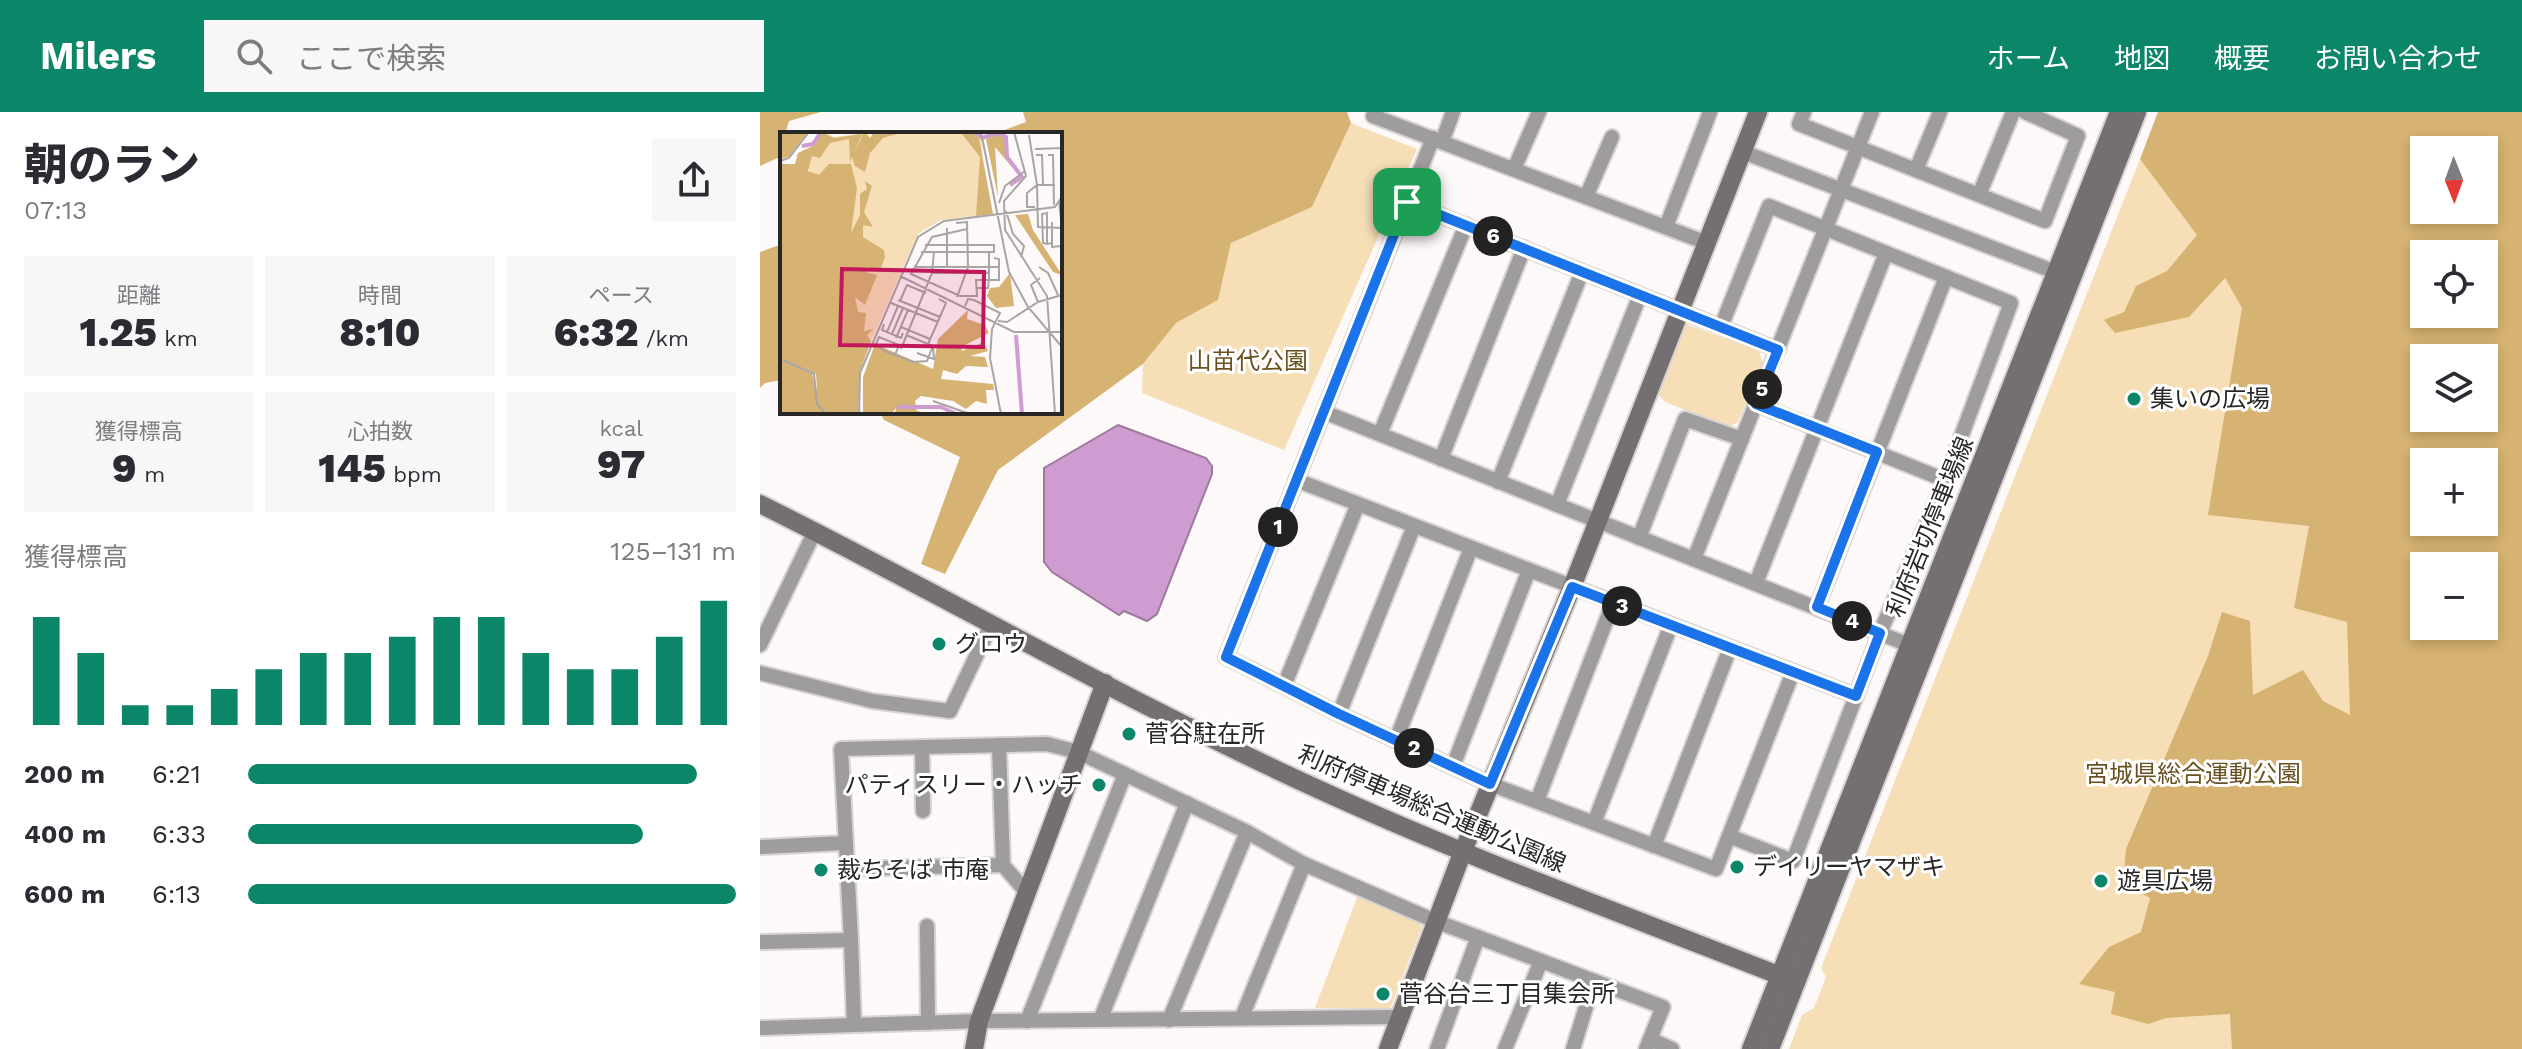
<!DOCTYPE html>
<html lang="ja">
<head>
<meta charset="utf-8">
<style>
  :root { --surface:#fff; --page:#f7f7f7; --text:#2b2b33; --muted:#7c7c81; --accent:#0b8668 }
  body { margin:0; font-family:"Work Sans","Noto Sans JP",sans-serif; background:var(--page); color:var(--text); height:100vh; display:flex; flex-direction:column; font-size:30px; white-space:nowrap }
  * { box-sizing:border-box; margin:0 }
  p { font-size:26px; color:var(--muted) }
  .icon { flex:none; width:44px; height:44px; fill:none; stroke:currentColor; stroke-width:2; stroke-linecap:round; stroke-linejoin:round }
  .map { position:relative; flex:1; overflow:hidden }
  .side { display:flex; flex-direction:column; background:var(--surface); width:760px }
  .side>* { flex:none }
  .needle { width:52px; rotate:179deg }
  .fabs { position:absolute; left:1650px; top:24px; display:grid; gap:16px }
  .fabs a { display:grid; place-items:center; width:88px; height:88px; border-radius:0px; background:var(--surface); box-shadow:0 4px 12px #0003; font-size:40px }
  .pin { position:absolute; display:grid; place-items:center; width:68px; height:68px; color:#fff; margin:-34px; border-radius:16px; box-shadow:0 4px 12px #0006 }
  .km { position:absolute; width:40px; height:40px; margin:-20px; border-radius:50%; background:#222; color:#fff; font-size:22px; line-height:40px; text-align:center }
  .round { display:grid; place-items:center; flex:none; width:84px; height:84px; border-radius:0px; background:var(--page) }
  .summary { display:flex; align-items:center; justify-content:space-between; height:136px; padding:0 24px }
  h1 { font-size:44px; font-weight:800; line-height:60px }
  .figures { display:grid; grid-template-columns:repeat(3,1fr); gap:12px; height:136px; padding:8px 24px }
  .figures div { display:grid; align-content:center; border-radius:0px; background:var(--page); text-align:center }
  .figures b { font-size:40px; font-weight:800 }
  .figures small { font-size:22px; font-weight:400 }
  .figures p { font-size:22px }
  .chart { height:224px; padding:16px 24px }
  .chart p { display:flex; justify-content:space-between }
  .chart svg { width:100%; height:144px; margin-top:8px; stroke:var(--accent); stroke-width:6 }
  ul { padding:0 24px; list-style:none; font-size:26px }
  li { display:grid; grid-template-columns:128px 96px 1fr; align-items:center; height:60px }
  li i { height:20px; border-radius:10px; background:var(--accent) }
  header { display:flex; align-items:center; gap:48px; box-sizing:border-box; height:112px; padding:0 40px; background:var(--accent); color:#fff }
  header strong { font-size:38px }
  nav { display:flex; gap:44px; margin-inline-start:auto; font-size:28px }
  .search { width:560px; height:72px; background:var(--page); display:flex; align-items:center; gap:20px; box-sizing:border-box; padding:0 28px; border-radius:0px; color:var(--muted); font-size:30px }
  main { display:flex; flex:1; min-height:0 }
  .map>svg:first-child { display:block }
  .green { fill:#f6dfb6; fill-rule:evenodd }
  .forest { fill:#d7b373; fill-rule:evenodd }
  .water { fill:#ce9cd0; stroke:#9c799d; stroke-width:2 }
  .lines { fill:none; stroke-linecap:round; stroke-linejoin:round }
  .street-casing { stroke:#d8d3d3; stroke-width:18 }
  .secondary-casing { stroke:#d8d3d3; stroke-width:22 }
  .street { stroke:#9f9c9d; stroke-width:14 }
  .secondary { stroke:#746f71; stroke-width:18 }
  .route-casing { stroke:#fff; stroke-width:16 }
  .route { stroke:#1a73e8; stroke-width:10 }
  .poi-dot { fill:#0b8668; stroke:#fff; stroke-width:3 }
  .labels { text-anchor:middle; stroke-width:6; stroke-linejoin:round; paint-order:stroke }
  .park-label { font-size:24px; fill:#6a5120; stroke:#fff }
  .poi-label { font-size:24px; fill:#292626; stroke:#fff; text-anchor:start }
  .street-label { font-size:24px; fill:#292626; stroke:#fff }
  .inset-river { fill:none; stroke:#ce9cd0; stroke-width:4 }
  .inset-road { fill:none; stroke:#a9a5a5; stroke-width:2 }
  .view { fill:#c2185b; fill-opacity:0.15; stroke:#c2185b; stroke-width:4 }
  .inset-edge { fill:none; stroke:#292626; stroke-width:4 }
</style>
</head>
<body>
<header>
<strong>Milers</strong>
<div class="search"><svg class="icon" aria-label="search" viewBox="0 0 24 24"><circle cx="10" cy="10" r="6"/><path d="M15 15l6 6"/></svg>ここで検索</div>
<nav><a>ホーム</a><a>地図</a><a>概要</a><a>お問い合わせ</a></nav>
</header>
<main>
<section class="side">
<div class="summary"><div><h1>朝のラン</h1><p>07:13</p></div><a class="round"><svg class="icon" aria-label="share" viewBox="0 0 24 24"><path d="M12 15V3M7 8l5-5 5 5M5 13v7h14v-7"/></svg></a></div>
<div class="figures">
<div><p>距離</p><b>1.25<small> km</small></b></div>
<div><p>時間</p><b>8:10</b></div>
<div><p>ペース</p><b>6:32<small> /km</small></b></div>
</div>
<div class="figures">
<div><p>獲得標高</p><b>9<small> m</small></b></div>
<div><p>心拍数</p><b>145<small> bpm</small></b></div>
<div><p>kcal</p><b>97</b></div>
</div>
<div class="chart"><p><span>獲得標高</span>125–131 m</p>
<svg viewBox="0 0 160 44" preserveAspectRatio="none"><path d="M5 44V11M15 44V22M25 44V38M35 44V38M45 44V33M55 44V27M65 44V22M75 44V22M85 44V17M95 44V11M105 44V11M115 44V22M125 44V27M135 44V27M145 44V17M155 44V6"/></svg>
</div>
<ul>
<li><b>200 m</b>6:21<i style="width:92%"></i></li>
<li><b>400 m</b>6:33<i style="width:81%"></i></li>
<li><b>600 m</b>6:13<i style="width:100%"></i></li>
</ul>
</section>
<div class="map">
<svg width="1762" height="937" viewBox="0 0 1762 937">
  <rect width="100%" height="100%" fill="#fef9f9"/>
  <g class="green">
    <polygon points="591,11 657,37 524,338 382,281 383,252 416,211 458,188 471,131 552,95"/>
    <path d="M1380,47L1700,350H1664V410H1724L1762,937H1029L1042,903L1054,896L1066,865L1061,856ZM1664,454H1724V514H1664Z"/>
    <polygon points="926,212 999,239 1003,252 978,310 968,315 905,290 897,281 918,218"/>
    <polygon points="598,783 657,808 662,815 630,897 555,896"/>
  </g>
  <g class="forest">
    <polygon points="0,0 61,0 29,9 25,22 22,22 20,45 0,54"/>
    <polygon points="263,0 587,0 591,11 552,95 471,131 458,188 416,211 383,252 238,358 185,462 161,452 200,345 124,308 120,300 300,300 300,22 234,22 266,10"/>
    <path d="M1398,0H1762V937H1472L1470,902L1406,906L1388,912L1351,902L1355,880L1319,872L1349,835L1381,820L1390,786L1363,772L1366,737L1448,544L1462,500L1490,509L1493,583L1543,558L1563,589L1590,603L1587,510L1534,496L1549,414L1448,403L1482,196L1465,166L1429,205L1355,221L1344,208L1364,200L1376,174L1407,159L1437,123L1380,47ZM1724,38V98H1664V38ZM1724,142V202H1664V142ZM1724,246V306H1664V246ZM1724,350V410H1664V350ZM1724,454V514H1664V454Z"/>
    <polygon points="22,132 22,268 5,271 0,276 0,140"/>
  </g>
  <polygon class="water" points="358,313 446,346 452,354 452,362 397,502 387,509 364,499 359,503 292,460 284,450 284,356"/>
  <g class="lines">
    <defs>
      <g id="street">
        <polyline points="615,0 613,4 947,131"/>
        <polyline points="1044,0 1039,12 1285,109 1318,24 1265,0"/>
        <polyline points="673,26 466,545 579,602 730,672 956,757 1033,560"/>
        <polyline points="682,30 693,0"/>
        <polyline points="983,40 1303,163"/>
        <polyline points="754,57 779,0"/>
        <polyline points="1156,58 1180,0"/>
        <polyline points="1219,83 1253,0"/>
        <polyline points="826,85 852,25"/>
        <polyline points="647,90 1018,238"/>
        <polyline points="906,115 950,0"/>
        <polyline points="961,215 1009,94 1251,191 1185,368 1120,521 1033,749 969,724"/>
        <polyline points="996,292 1185,368"/>
        <polyline points="564,300 1149,533"/>
        <polyline points="620,322 706,113"/>
        <polyline points="681,347 764,136"/>
        <polyline points="536,368 1096,584"/>
        <polyline points="738,370 822,160"/>
        <polyline points="797,393 880,183"/>
        <polyline points="879,426 925,307 982,327"/>
        <polyline points="934,447 1112,0"/>
        <polyline points="996,471 1126,141"/>
        <polyline points="1057,495 1186,165"/>
        <polyline points="0,533 55,419"/>
        <polyline points="0,561 112,589 190,599 231,513"/>
        <polyline points="524,574 598,392"/>
        <polyline points="579,602 654,414"/>
        <polyline points="636,628 711,436"/>
        <polyline points="239,633 243,753"/>
        <polyline points="162,635 163,699"/>
        <polyline points="693,654 769,458"/>
        <polyline points="777,689 853,491"/>
        <polyline points="834,711 911,513"/>
        <polyline points="894,734 970,536"/>
        <polyline points="0,735 84,731"/>
        <polyline points="86,757 243,753 267,781"/>
        <polyline points="167,814 168,911"/>
        <polyline points="91,828 94,913"/>
        <polyline points="0,830 91,828 81,637 287,632 318,640 487,720 544,752 675,809 903,895 886,937"/>
        <polyline points="482,905 544,752"/>
        <polyline points="340,908 427,691"/>
        <polyline points="409,908 487,720"/>
        <polyline points="267,909 365,662"/>
        <polyline points="0,916 219,909 638,905"/>
        <polyline points="890,927 912,937"/>
        <polyline points="677,937 718,825"/>
        <polyline points="745,937 781,849"/>
        <polyline points="813,937 834,869"/>
      </g>
      <g id="secondary">
        <path d="M0,392C187,485 369,591 560,678C715,749 877,807 1036,870"/>
        <polyline points="214,937 219,909 345,571"/>
        <polyline points="628,937 703,739 812,475 998,0"/>
        <polyline points="991,937 1359,0"/>
        <polyline points="1010,937 1377,0"/>
      </g>
    </defs>
    <use href="#street" class="street-casing"/>
    <use href="#secondary" class="secondary-casing"/>
    <use href="#street" class="street"/>
    <use href="#secondary" class="secondary"/>
  </g>
  <g class="lines">
    <defs>
      <polygon id="route" points="647,90 1018,238 996,292 1117,340 1057,495 1120,521 1096,584 812,475 730,672 579,602 466,545"/>
    </defs>
    <use href="#route" class="route-casing"/>
    <use href="#route" class="route"/>
  </g>
  <g class="poi-dot">
    <circle cx="1374" cy="287" r="8"/>
    <circle cx="179" cy="532" r="8"/>
    <circle cx="369" cy="622" r="8"/>
    <circle cx="339" cy="673" r="8"/>
    <circle cx="977" cy="755" r="8"/>
    <circle cx="61" cy="758" r="8"/>
    <circle cx="1341" cy="769" r="8"/>
    <circle cx="623" cy="882" r="8"/>
  </g>
  <g class="labels">
    <g class="park-label">
      <text x="488" y="257">山苗代公園</text>
      <text x="1433" y="670">宮城県総合運動公園</text>
    </g>
    <g class="poi-label">
      <text x="1390" y="295">集いの広場</text>
      <text x="195" y="540">グロウ</text>
      <text x="385" y="630">菅谷駐在所</text>
      <text x="323" y="681" text-anchor="end">パティスリー・ハッチ</text>
      <text x="993" y="763">デイリーヤマザキ</text>
      <text x="77" y="766">裁ちそば 市庵</text>
      <text x="1357" y="777">遊具広場</text>
      <text x="639" y="890">菅谷台三丁目集会所</text>
    </g>
    <g class="street-label">
      <text transform="translate(1170 415) rotate(-68)" y="8">利府岩切停車場線</text>
      <text transform="translate(672 697) rotate(23)" y="8">利府停車場総合運動公園線</text>
    </g>
  </g>
  <g transform="translate(20 20)">
    <rect width="282" height="282" fill="#fef9f9"/>
    <path d="M42,0L55,5L88,0L90,7L94,0H194L202,8L204,83L161,88L138,102L91,210L45,165L43,55L16,23L34,13Z" fill="#f6dfb6"/>
    <path d="M0,0H28L9,25L0,27ZM42,0L54,6L82,2L70,30L69,7L50,11L40,26L32,24L28,39L39,43L49,32H71L77,56L71,101L80,83V62L87,57L85,49L92,54L84,80L93,95L83,93V105L104,118L105,125L100,138L85,135V140L97,143L85,173L75,165L78,180L86,181L84,199L94,197L87,203L91,210L80,239L78,282H47L38,271L36,242L0,227V32H15L18,21L35,13ZM84,0L90,6L94,0H124L103,6L90,21L85,40L75,34L72,25ZM194,0L199,6L213,82L196,84L200,25L182,2ZM217,2L225,5L231,34L215,15L218,65L206,7ZM248,82L253,98L282,143L273,140L235,83ZM230,141L234,174L216,176L207,164L210,156L219,155ZM188,178L187,187L205,193L209,201L181,215L182,219L204,210L208,219L190,224L205,225L208,235L186,234L177,242L163,238L161,247L213,252L214,258H206L207,272L196,269L186,277L173,269L141,264L135,269L137,279L150,282H115L116,276L111,282H83V245L95,212L153,237L158,207ZM0,228L32,242L45,282H0Z" fill="#d7b373"/>
    <path class="inset-river" d="M196,0L202,6L218,1L226,5L227,25L242,45L230,53M22,14L33,12L41,0M236,203L242,282M117,275H161L176,282"/>
    <path class="inset-road" d="M201,0L229,140L248,175L282,215M234,0L246,44L224,69L225,98L267,164L275,282M249,3L257,53H275M255,17L282,16M256,23H262L263,53M268,23H273L274,73M0,29L9,26L29,0M257,53L258,95L282,96V104M279,70L282,96M219,71L225,54L245,39M255,75H247V61L257,53M226,79L233,102L244,114L241,125M272,90V115L282,114M176,91L187,90L188,135L177,165M167,96V135M187,97L152,105L131,142L180,164H197L196,148H209L208,156H197M267,112V81L262,82L263,111L267,112L272,111M141,120H214V113H145M209,120V148H219V127L214,126M134,135H219M259,135L268,141L278,163M152,141H209M120,144L234,200H282M118,168L160,185M120,169L127,153L146,161M258,170L251,153L260,146M111,171L158,190M185,174L188,167L194,168L220,181L212,197L210,226L221,282M218,189L227,190L258,170L282,163M104,192L102,198L121,206L123,201M121,195L150,207M107,200L118,174M112,202L123,176M116,206L128,178M148,212L166,171L159,167M121,217L152,141L154,119M137,221L154,227L153,214M115,223L119,213L99,205L96,212L105,219L133,230L147,229L153,214L126,203M0,227L34,242L37,272L46,282M153,269L190,282M79,282L80,241L138,105L164,89L275,75L281,66L282,1"/>
    <path class="view" d="M62,137L204,140L203,215L60,213Z"/>
    <rect width="282" height="282" class="inset-edge"/>
  </g>
</svg>
<div class="fabs">
<a><svg class="needle" viewBox="-14 -14 28 28"><path d="M0-13l5 13h-10z" fill="#e53935"/><path d="M0 13l5-13h-10z" fill="#7c7c81"/></svg></a>
<a><svg class="icon" aria-label="locate" viewBox="0 0 24 24"><circle cx="12" cy="12" r="6"/><path d="M12 2v4M12 18v4M2 12h4M18 12h4"/></svg></a>
<a><svg class="icon" aria-label="layers" viewBox="0 0 24 24"><path d="M12 4l9 5-9 5-9-5zM3 14l9 5 9-5"/></svg></a>
<a>+</a>
<a>−</a>
</div>
<div class="pin" style="left:647px;top:90px;background:#1e9e55"><svg class="icon" aria-label="arrive" viewBox="0 0 24 24"><path d="M6 21V4h12l-3 4 3 4H6"/></svg></div>
<b class="km" style="left:518px;top:415px">1</b>
<b class="km" style="left:654px;top:636px">2</b>
<b class="km" style="left:862px;top:494px">3</b>
<b class="km" style="left:1092px;top:509px">4</b>
<b class="km" style="left:1002px;top:277px">5</b>
<b class="km" style="left:733px;top:124px">6</b>
</div>
</main>
</body>
</html>
